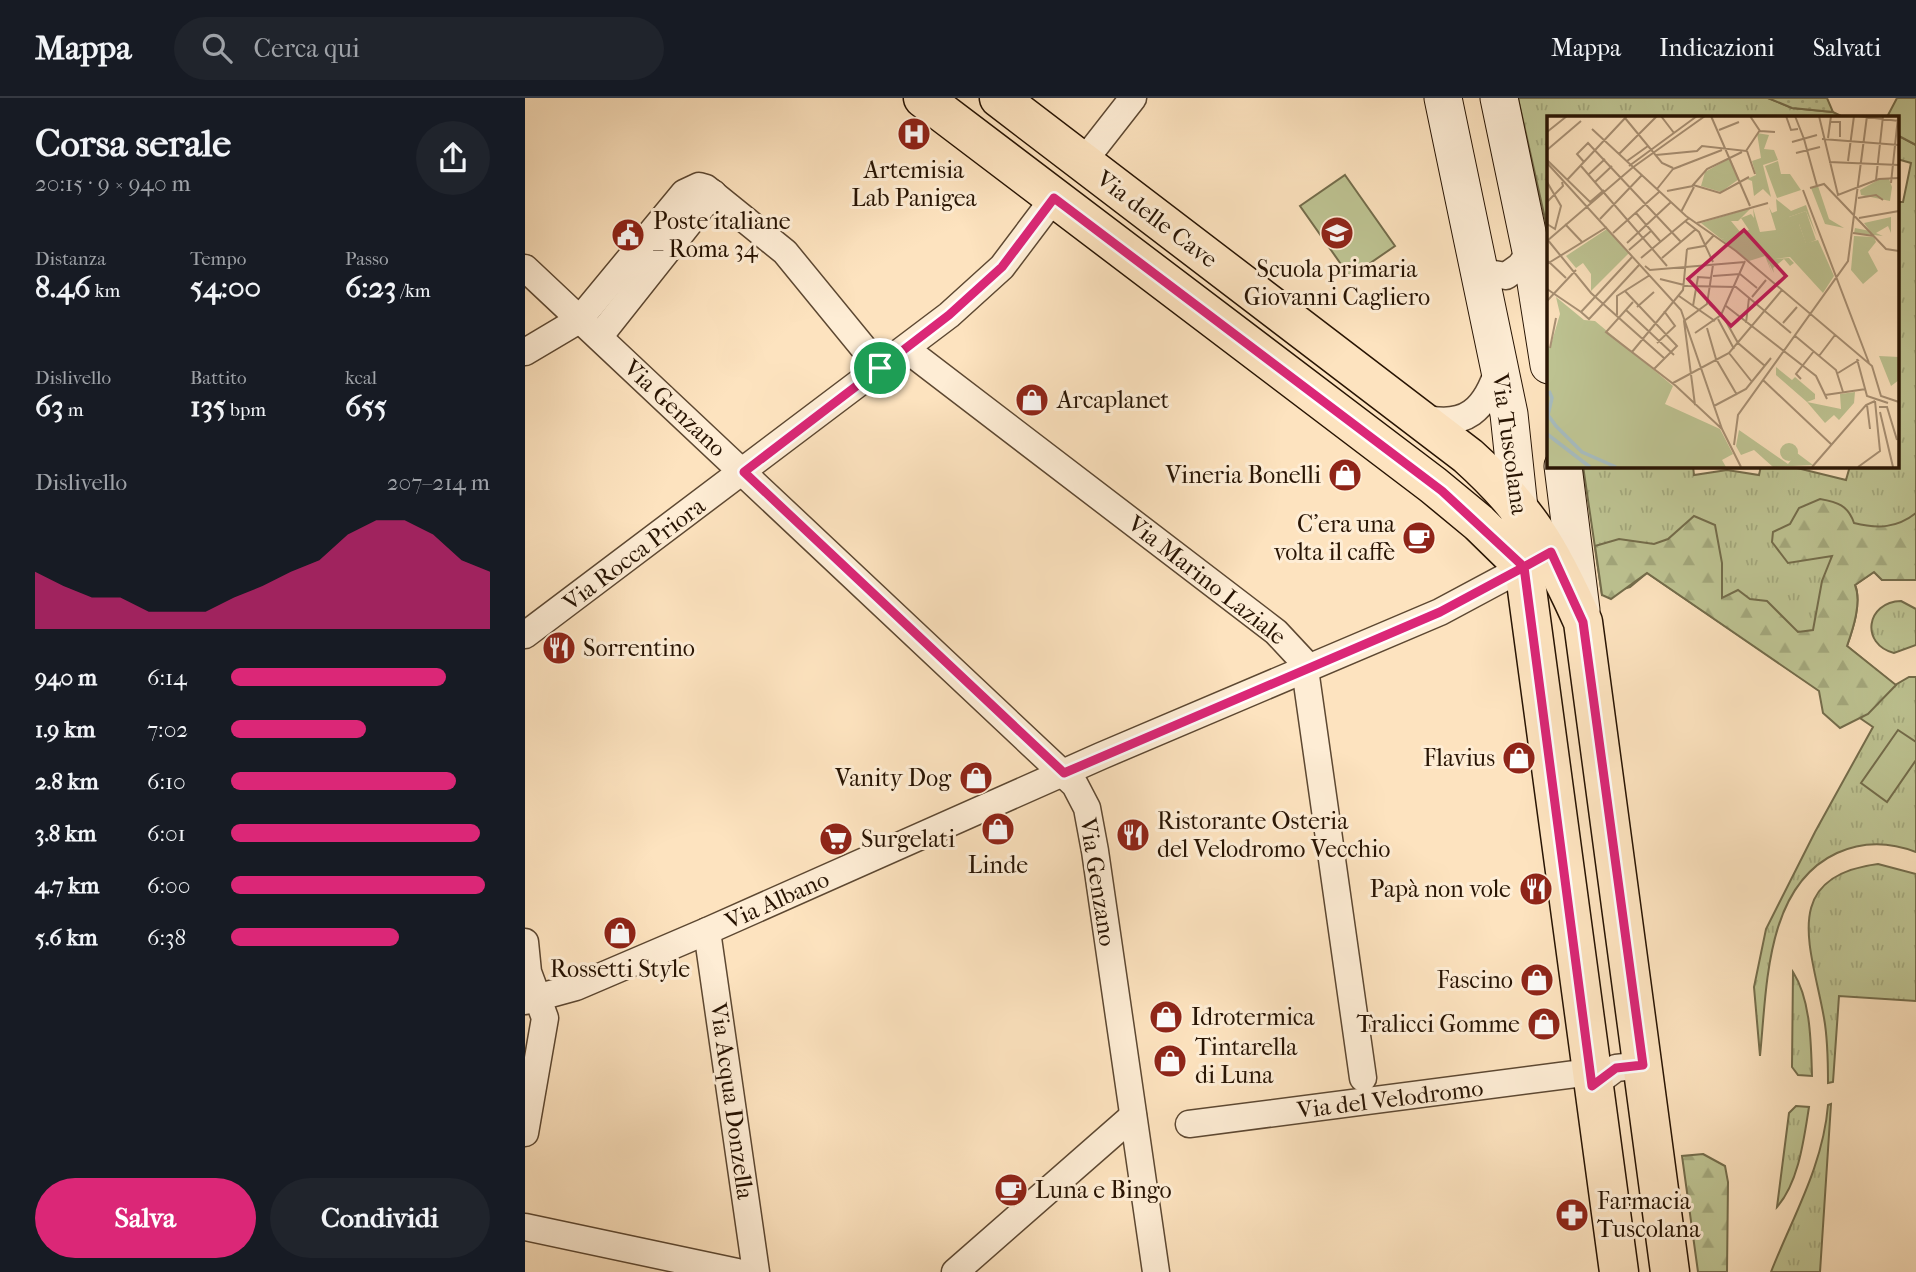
<!DOCTYPE html>
<html lang="it">
<head>
<meta charset="utf-8">
<style>
  :root { --surface:#171b24; --page:#20242c; --text:#f1f3f6; --muted:#9ea1a6; --line:#363941; --accent:#db2777 }
  body { margin:0; font-family:"IM FELL French Canon",serif; background:var(--page); color:var(--text); height:100vh; display:flex; flex-direction:column; font-size:26px; white-space:nowrap }
  * { box-sizing:border-box; margin:0 }
  p { font-size:23px; color:var(--muted) }
  .icon { flex:none; width:38px; height:38px; fill:none; stroke:currentColor; stroke-width:2; stroke-linecap:round; stroke-linejoin:round }
  .map { position:relative; flex:1; overflow:hidden }
  .side { display:flex; flex-direction:column; background:var(--surface); width:525px }
  .side>* { flex:none }
  .pin { position:absolute; display:grid; place-items:center; width:60px; height:60px; color:#fff; margin:-30px; border:4px solid #fff; border-radius:50%; box-shadow:0 2px 7px #0007 }
  .round { display:grid; place-items:center; flex:none; width:74px; height:74px; border-radius:37px; background:var(--page) }
  .summary { display:flex; align-items:center; justify-content:space-between; height:119px; padding:0 35px }
  h1 { font-size:38px; font-weight:700; line-height:52px }
  .metrics { display:grid; grid-template-columns:repeat(3,1fr); gap:10px; height:119px; padding:7px 35px }
  .metrics div { display:grid; align-content:center }
  .metrics b { font-size:30px; font-weight:700 }
  .metrics small { font-size:19px; font-weight:400 }
  .metrics p { font-size:19px }
  .chart { height:196px; padding:14px 35px }
  .chart p { display:flex; justify-content:space-between }
  .chart svg { width:100%; height:126px; margin-top:7px; fill:var(--accent); opacity:.7 }
  .action { display:flex; gap:14px; margin-top:auto; padding:14px 35px }
  .action a { flex:1; height:80px; border-radius:42px; background:var(--accent); color:#fff; font-size:28px; font-weight:700; line-height:80px; text-align:center }
  .action a+a { background:var(--page); color:var(--text) }
  ul { padding:0 35px; list-style:none; font-size:23px }
  li { display:grid; grid-template-columns:112px 84px 1fr; align-items:center; height:52px }
  li i { height:18px; border-radius:9px; background:var(--accent) }
  header { display:flex; align-items:center; gap:42px; box-sizing:border-box; height:98px; padding:0 35px; background:var(--surface); border-bottom:2px solid var(--line) }
  header strong { font-size:33px }
  nav { display:flex; gap:38px; margin-inline-start:auto; font-size:24px }
  .search { width:490px; height:63px; background:var(--page); display:flex; align-items:center; gap:18px; box-sizing:border-box; padding:0 24px; border-radius:38px; color:var(--muted); font-size:26px }
  main { display:flex; flex:1; min-height:0 }
  .map>svg:first-child { display:block }
  .grass { fill:url(#grass-tufts); stroke:#736c4b; stroke-width:2 }
  .forest { fill:url(#forest-firs); stroke:#736c4b; stroke-width:2 }
  .park { fill:url(#park-dots); stroke:#736c4b; stroke-width:2 }
  .garden { fill:#bec493; stroke:#736c4b; stroke-width:2 }
  .lines { fill:none; stroke-linecap:round; stroke-linejoin:round }
  .minor-casing { stroke:#5d4832; stroke-width:29 }
  .secondary-casing { stroke:#281403; stroke-width:39 }
  .primary-casing { stroke:#281403; stroke-width:41 }
  .minor { stroke:#feedd5; stroke-width:26 }
  .secondary { stroke:#feedd5; stroke-width:37 }
  .primary { stroke:#fde3bf; stroke-width:38 }
  .route-casing { stroke:#fff; stroke-width:14 }
  .route { stroke:#db2777; stroke-width:9 }
  .labels { text-anchor:middle; stroke-width:6; stroke-linejoin:round; paint-order:stroke }
  .poi-label { font-size:24px; fill:#281403; stroke:#feedd5; text-anchor:start }
  .street-label { font-size:24px; fill:#281403; stroke:#feedd5 }
  .inset-river { fill:none; stroke:#a6bbbe; stroke-width:3.5 }
  .inset-road { fill:none; stroke:#a89074; stroke-width:2 }
  .view { fill:#c2185b; fill-opacity:0.15; stroke:#c2185b; stroke-width:3.5 }
  .inset-edge { fill:none; stroke:#281403; stroke-width:3.5 }
</style>
</head>
<body>
<header>
<strong>Mappa</strong>
<div class="search"><svg class="icon" aria-label="search" viewBox="0 0 24 24"><circle cx="10" cy="10" r="6"/><path d="M15 15l6 6"/></svg>Cerca qui</div>
<nav><a>Mappa</a><a>Indicazioni</a><a>Salvati</a></nav>
</header>
<main>
<section class="side">
<div class="summary"><div><h1>Corsa serale</h1><p>20:15 · 9 × 940 m</p></div><a class="round"><svg class="icon" aria-label="share" viewBox="0 0 24 24"><path d="M12 15V3M7 8l5-5 5 5M5 13v7h14v-7"/></svg></a></div>
<div class="metrics">
<div><p>Distanza</p><b>8.46<small> km</small></b></div>
<div><p>Tempo</p><b>54:00</b></div>
<div><p>Passo</p><b>6:23<small> /km</small></b></div>
</div>
<div class="metrics">
<div><p>Dislivello</p><b>63<small> m</small></b></div>
<div><p>Battito</p><b>135<small> bpm</small></b></div>
<div><p>kcal</p><b>655</b></div>
</div>
<div class="chart"><p><span>Dislivello</span>207–214 m</p>
<svg viewBox="0 0 160 44" preserveAspectRatio="none"><path d="M0 44V24L10 29L20 33L30 33L40 38L50 38L60 38L70 33L80 29L90 24L100 20L110 11L120 6L130 6L140 11L150 20L160 24V44z"/></svg>
</div>
<ul>
<li><b>940 m</b>6:14<i style="width:83%"></i></li>
<li><b>1.9 km</b>7:02<i style="width:52%"></i></li>
<li><b>2.8 km</b>6:10<i style="width:87%"></i></li>
<li><b>3.8 km</b>6:01<i style="width:96%"></i></li>
<li><b>4.7 km</b>6:00<i style="width:98%"></i></li>
<li><b>5.6 km</b>6:38<i style="width:65%"></i></li>
</ul>
<div class="action"><a>Salva</a><a>Condividi</a></div>
</section>
<div class="map">
<svg width="1391" height="1174" viewBox="0 0 1391 1174">
  <defs>
    <pattern id="grass-tufts" width="24" height="20" patternUnits="userSpaceOnUse" patternTransform="scale(1.75)"><rect width="24" height="20" fill="#bec493"/><path d="M3 7l-1-3M5 7V3M7 7l1-3M15 17l-1-3M17 17v-4M19 17l1-3" fill="none" stroke="#a3a87d"/></pattern>
    <pattern id="forest-firs" width="22" height="20" patternUnits="userSpaceOnUse" patternTransform="scale(1.75)"><rect width="22" height="20" fill="#bec493"/><path d="M5 1l3.5 6h-7zM16 11l3.5 6h-7z" fill="#a3a87d"/></pattern>
    <pattern id="park-dots" width="8" height="8" patternUnits="userSpaceOnUse" patternTransform="scale(1.75)"><rect width="8" height="8" fill="#bec493"/><path d="M2 2h.1M6 6h.1" fill="none" stroke="#a3a87d" stroke-width="1.8" stroke-linecap="round"/></pattern>
  </defs>
  <rect width="100%" height="100%" fill="#fde3bf"/>
  <filter id="stains"><feTurbulence type="fractalNoise" baseFrequency=".00286" numOctaves="4"/><feColorMatrix values="0 0 0 0 .2 0 0 0 0 .09 0 0 0 0 .02 0 0 0 .5 -.17"/></filter>
  <radialGradient id="worn" r=".72"><stop offset=".6" stop-color="#630" stop-opacity="0"/><stop offset="1" stop-color="#630" stop-opacity=".3"/></radialGradient>
  <g class="grass">
    <polygon points="993,0 1243,0 1267,10 1308,14 1318,19 1024,19 1023,134"/>
    <path d="M1372,37L1391,47V482H1357L1349,474L1330,487C1337,504 1328,531 1322,548L1370,587L1384,579H1391V754C1365,744 1338,743 1312,755C1240,788 1242,890 1235,958L1229,889L1241,831L1290,734L1348,629L1122,475L1105,489L1077,497L1058,368H1168L1169,377L1202,372L1234,377L1236,368H1264L1321,382L1325,368H1372V104H1378L1386,65L1372,61Z"/>
    <path d="M1376,503L1391,511V547L1369,555C1335,546 1341,504 1376,503Z"/>
    <path d="M1353,766L1391,776V903L1314,898L1308,984L1303,985C1303,963 1303,942 1299,920C1287,851 1253,779 1353,766Z"/>
    <path d="M1268,874C1286,902 1286,946 1287,978L1273,977L1267,969Z"/>
    <path d="M1306,1006L1295,1174H1246C1268,1118 1298,1068 1303,1007Z"/>
    <path d="M1271,1008L1284,1009C1279,1040 1274,1084 1252,1109L1264,1015Z"/>
  </g>
  <g class="forest">
    <path d="M1295,401C1312,404 1323,407 1329,425C1353,431 1372,430 1391,415V482H1357L1349,474L1330,487C1337,504 1328,531 1322,548L1371,587L1343,616L1315,630L1298,615L1294,593L1122,475L1086,501L1077,497L1070,448L1094,441L1129,446L1143,441L1169,418L1190,427L1197,465V500L1213,492L1225,501L1242,503L1273,534L1288,532L1297,483L1307,458L1263,465L1247,444L1248,434L1265,426L1274,410Z"/>
    <polygon points="1178,1056 1200,1068 1203,1084 1202,1174 1173,1174 1157,1058"/>
  </g>
  <polygon class="park" points="1243,0 1302,0 1308,14 1267,10"/>
  <g class="garden">
    <polygon points="1372,0 1391,0 1391,47 1372,37 1372,19 1362,19"/>
    <polygon points="820,77 870,148 825,179 775,108"/>
    <polygon points="1373,632 1391,644 1391,662 1362,704 1336,685"/>
  </g>
  <g class="lines">
    <defs>
      <g id="minor">
        <polyline points="558,64 608,0"/>
        <polyline points="954,167 963,175 981,178 995,168 1006,153"/>
        <polyline points="0,170 550,687 562,710 570,753 631,1174"/>
        <polyline points="74,239 188,95"/>
        <polyline points="381,251 751,534 779,564 838,980"/>
        <polyline points="0,254 54,222 159,95 174,88 181,90 260,154 355,270"/>
        <path d="M894,319C941,332 961,311 974,269"/>
        <polyline points="0,537 424,217 477,169 529,100"/>
        <polyline points="182,833 231,1174"/>
        <polyline points="0,844 3,874 20,920 0,1035"/>
        <polyline points="0,903 51,889 182,833 576,658 915,514 1012,462"/>
        <polyline points="1067,988 1091,970 1118,967"/>
        <polyline points="664,1026 1066,974"/>
        <polyline points="0,1129 212,1174"/>
        <polyline points="430,1174 608,1018"/>
      </g>
      <g id="secondary">
        <polyline points="918,0 984,316 996,429"/>
        <polyline points="974,0 1006,153 1024,267"/>
        <polyline points="1038,368 1056,512"/>
      </g>
      <g id="primary">
        <polyline points="398,0 908,387 954,425 999,469 1094,1174"/>
        <path d="M474,0L943,358C1002,411 1026,452 1058,524L1145,1174"/>
      </g>
    </defs>
    <use href="#minor" class="minor-casing"/>
    <use href="#secondary" class="secondary-casing"/>
    <use href="#primary" class="primary-casing"/>
    <use href="#minor" class="minor"/>
    <use href="#secondary" class="secondary"/>
    <use href="#primary" class="primary"/>
  </g>
  <g class="lines">
    <defs>
      <polyline id="route" points="355,270 219,374 539,675 915,514 999,469 1067,988 1091,970 1118,967 1058,524 1026,454 999,469 917,393 529,100 477,169 424,217 355,270"/>
    </defs>
    <use href="#route" class="route-casing"/>
    <use href="#route" class="route"/>
  </g>
  <defs>
    <symbol id="hospital-disc" viewBox="-11 -11 22 22"><circle r="9.5" fill="#8f2418" stroke="#feedd5"/><path d="M-5-5h3v3.5h4V-5h3V5h-3V1.5h-4V5h-3Z" fill="#fff"/></symbol>
    <symbol id="school-disc" viewBox="-11 -11 22 22"><circle r="9.5" fill="#8f2418" stroke="#feedd5"/><path d="M0-5L7-2L0 1L-7-2ZM-4 1L0 2.5L4 1V4Q0 6-4 4Z" fill="#fff"/></symbol>
    <symbol id="civic-disc" viewBox="-11 -11 22 22"><circle r="9.5" fill="#8f2418" stroke="#feedd5"/><path d="M-.6-6.5H3V-4.5H.6V-3L4-1V1h2V6H-6V1h2V-1L-.6-3ZM-1.2 2.5V6h2.4V2.5Z" fill="#fff"/></symbol>
    <symbol id="shop-disc" viewBox="-11 -11 22 22"><circle r="9.5" fill="#8f2418" stroke="#feedd5"/><path d="M-5-2.5h2.3a2.7 3.5 0 0 1 5.4 0H5L5.5 6h-11ZM-1.5-2.5h3a1.5 2.3 0 0 0-3 0Z" fill="#fff"/></symbol>
    <symbol id="cafe-disc" viewBox="-11 -11 22 22"><circle r="9.5" fill="#8f2418" stroke="#feedd5"/><path d="M-5.5-4.5H6V0H3Q3 3.5 0 3.5H-2.5Q-5.5 3.5-5.5 0ZM3-3.2v2h1.7v-2ZM-6 4.5H4V6H-6Z" fill="#fff"/></symbol>
    <symbol id="restaurant-disc" viewBox="-11 -11 22 22"><circle r="9.5" fill="#8f2418" stroke="#feedd5"/><path d="M-5-6h1v4h1v-4h1v4h1v-4h1v5L-1.5 .5V6h-2V.5L-5-1ZM5-6V6H3V1.5H1.5Q1.5-4 5-6Z" fill="#fff"/></symbol>
    <symbol id="supermarket-disc" viewBox="-11 -11 22 22"><circle r="9.5" fill="#8f2418" stroke="#feedd5"/><path d="M-6-5.5h2.5l.6 2H6L4.5 2H-2.5L-4.4-4H-6ZM-1.5 3.2a1.3 1.3 0 1 0 .1 0ZM3 3.2a1.3 1.3 0 1 0 .1 0Z" fill="#fff"/></symbol>
    <symbol id="pharmacy-disc" viewBox="-11 -11 22 22"><circle r="9.5" fill="#8f2418" stroke="#feedd5"/><path d="M-2-6h4v4h4v4h-4v4h-4v-4h-4v-4h4Z" fill="#fff"/></symbol>
  </defs>
  <g fill-rule="evenodd">
    <use href="#hospital-disc" x="370" y="17" width="38" height="38"/>
    <use href="#school-disc" x="793" y="116" width="38" height="38"/>
    <use href="#civic-disc" x="84" y="118" width="38" height="38"/>
    <use href="#shop-disc" x="488" y="283" width="38" height="38"/>
    <use href="#shop-disc" x="801" y="358" width="38" height="38"/>
    <use href="#cafe-disc" x="875" y="421" width="38" height="38"/>
    <use href="#restaurant-disc" x="15" y="531" width="38" height="38"/>
    <use href="#shop-disc" x="975" y="641" width="38" height="38"/>
    <use href="#shop-disc" x="432" y="661" width="38" height="38"/>
    <use href="#shop-disc" x="454" y="712" width="38" height="38"/>
    <use href="#restaurant-disc" x="589" y="718" width="38" height="38"/>
    <use href="#supermarket-disc" x="292" y="722" width="38" height="38"/>
    <use href="#restaurant-disc" x="992" y="772" width="38" height="38"/>
    <use href="#shop-disc" x="76" y="816" width="38" height="38"/>
    <use href="#shop-disc" x="993" y="863" width="38" height="38"/>
    <use href="#shop-disc" x="622" y="900" width="38" height="38"/>
    <use href="#shop-disc" x="1000" y="907" width="38" height="38"/>
    <use href="#shop-disc" x="626" y="944" width="38" height="38"/>
    <use href="#cafe-disc" x="467" y="1073" width="38" height="38"/>
    <use href="#pharmacy-disc" x="1028" y="1098" width="38" height="38"/>
  </g>
  <g class="labels">
    <g class="poi-label">
      <text x="389" y="80" text-anchor="middle">Artemisia<tspan x="389" dy="28">Lab Panigea</tspan></text>
      <text x="128" y="131">Poste italiane<tspan x="128" dy="28">– Roma 34</tspan></text>
      <text x="812" y="179" text-anchor="middle">Scuola primaria<tspan x="812" dy="28">Giovanni Cagliero</tspan></text>
      <text x="532" y="310">Arcaplanet</text>
      <text x="796" y="385" text-anchor="end">Vineria Bonelli</text>
      <text x="870" y="434" text-anchor="end">C'era una<tspan x="870" dy="28">volta il caffè</tspan></text>
      <text x="58" y="558">Sorrentino</text>
      <text x="970" y="668" text-anchor="end">Flavius</text>
      <text x="426" y="688" text-anchor="end">Vanity Dog</text>
      <text x="632" y="731">Ristorante Osteria<tspan x="632" dy="28">del Velodromo Vecchio</tspan></text>
      <text x="336" y="749">Surgelati</text>
      <text x="473" y="775" text-anchor="middle">Linde</text>
      <text x="986" y="799" text-anchor="end">Papà non vole</text>
      <text x="95" y="879" text-anchor="middle">Rossetti Style</text>
      <text x="988" y="890" text-anchor="end">Fascino</text>
      <text x="666" y="927">Idrotermica</text>
      <text x="995" y="934" text-anchor="end">Tralicci Gomme</text>
      <text x="670" y="957">Tintarella<tspan x="670" dy="28">di Luna</tspan></text>
      <text x="510" y="1100">Luna e Bingo</text>
      <text x="1072" y="1111">Farmacia<tspan x="1072" dy="28">Tuscolana</tspan></text>
    </g>
    <g class="street-label">
      <text transform="translate(632 121) rotate(37)" y="8">Via delle Cave</text>
      <text transform="translate(150 310) rotate(43)" y="8">Via Genzano</text>
      <text transform="translate(985 346) rotate(82)" y="8">Via Tuscolana</text>
      <text transform="translate(109 456) rotate(-37)" y="8">Via Rocca Priora</text>
      <text transform="translate(682 482) rotate(38)" y="8">Via Marino Laziale</text>
      <text transform="translate(573 784) rotate(81)" y="8">Via Genzano</text>
      <text transform="translate(252 802) rotate(-24)" y="8">Via Albano</text>
      <text transform="translate(865 1001) rotate(-7)" y="8">Via del Velodromo</text>
      <text transform="translate(207 1003) rotate(82)" y="8">Via Acqua Donzella</text>
    </g>
  </g>
  <g transform="translate(1022 18)">
    <rect width="352" height="352" fill="#fde3bf"/>
    <path d="M271,70L282,103L297,112L278,108L264,72ZM229,83L244,95L259,89L270,121L259,95L242,101L252,108L259,127L271,124L287,160L276,177L243,141L228,143L242,142L247,147L243,150L237,143L226,152L227,157L221,145L225,157L218,140L202,145L174,123L202,114L194,102L204,98L207,102L206,92L213,116L229,114L222,91L225,97L230,95ZM344,101V117L341,110L329,117L336,120L307,117L308,112L323,115L317,107ZM332,240L352,241V264L344,270ZM308,276L307,287L292,304L287,299L278,307L260,286L294,293L293,278Z" fill="#bec493"/>
    <path d="M183,42L192,63L174,76L154,70L158,56ZM333,63H342L345,71L343,85L314,79L313,74ZM204,92L191,105H184L194,117L188,120L174,123L154,107ZM60,113L82,137L44,175V158L36,147L29,152L19,140ZM9,181L37,204L48,205L126,270L118,288L173,313L186,338L175,344L179,351H0V228L3,232L13,198ZM229,251L245,264L248,261L268,278V283L260,286L229,259ZM192,314L241,348L250,337L266,349L226,351L207,334L194,339L189,330Z" fill="#bec493"/>
    <path d="M210,17L222,19L217,33L227,34L231,44L216,49L224,81L216,73L207,80L205,65L200,63L209,59L205,45L214,42ZM231,45L234,58H243L254,74L230,82L218,50ZM259,95L269,124L259,128L252,108L245,110L242,101ZM307,120L327,121L329,126L321,136L331,155L316,168L304,154ZM39,207L50,229L35,238L31,226ZM233 336a9 9 0 1 1 18 0a9 9 0 1 1-18 0Z" fill="#bec493"/>
    <path class="inset-river" d="M2,275L5,282L1,299L9,310L35,336L69,351M0,318L43,351"/>
    <path class="inset-road" d="M114,0L127,17M164,0L203,90M203,0L213,15L228,16M239,0L244,14L251,13M248,0L257,23M272,0L291,79L332,63L352,62M311,0L352,5M78,2L115,47L126,52M284,6H293V21M45,13L139,100L189,135L325,250L334,280L352,286M172,14L192,6M0,16L20,0M281,22L284,0M257,23L270,70M275,23L352,29M245,26L270,19M0,34L34,5M200,35L208,58M195,36L160,53L146,69L173,77L202,61M249,37L273,31M72,38L110,0M109,39L150,35L155,30L199,35L213,14M0,44L43,86L57,74M80,45L101,30M301,45L307,0M37,46L30,38L41,27L134,126M282,46L352,49M0,47L134,194L175,313L194,351M34,50L120,150M82,50L150,0M134,50L126,53L175,34M41,59L58,43M20,64L80,0M329,64L336,0M0,66L14,90L8,113L0,108M48,66L65,50M344,67L351,1M263,72L277,68L339,133L352,135M110,73L126,53M256,74L322,247M120,75L146,70M311,82L329,79L336,84M0,86L16,70L15,66M134,96L147,71M89,97L113,125M312,102L352,95M53,103L95,59M138,105L152,116L166,146M150,107L221,87M18,108L35,126M66,117L112,76M306,117L327,120M0,123L44,177L117,242M0,125L85,52L158,0M80,127L124,86M140,133L157,130L167,119M82,134L104,115M94,142L142,102M115,142L149,113M1,145L19,162M0,148L60,111M98,150L103,154L198,146M166,160L193,158L210,172M113,163L141,170L189,171L244,217M0,173L34,196M78,175L130,230L107,253M132,180L168,205M205,181L219,164M0,185L29,154M86,186L59,216L129,270L175,313M162,188L176,200L191,227L218,250M146,190L151,161L165,162M179,190L269,260L280,283M90,191L107,176M79,194L127,239M34,196L42,203L93,148M34,196L86,140M70,199V180L103,159M171,203L187,233M199,207L202,182M236,207L250,191M160,212L169,243L190,279M148,217L174,199L198,145M247,219L289,254L296,276M110,227L128,210L117,195M3,232L9,202M85,236L136,174L140,133M182,237L205,266M272,240L288,219M310,243L320,280L341,287M291,257L312,244M254,263L249,258L267,235M216,264L285,329M126,267L182,237L235,174M278,279L319,273M148,289L137,205L160,188L166,149M320,289L323,313M167,290L199,273L224,242M332,291H340L350,324M333,296L346,351M187,329L191,299L301,145L320,0M265,351L319,289L328,285M311,351L333,335L328,285"/>
    <path class="view" d="M197,114L239,160L184,210L141,163Z"/>
    <rect width="352" height="352" class="inset-edge"/>
  </g>
  <rect width="100%" height="100%" filter="url(#stains)"/>
  <rect width="100%" height="100%" fill="url(#worn)"/>
</svg>
<div class="pin" style="left:355px;top:270px;background:#1e9e55"><svg class="icon" aria-label="arrive" viewBox="0 0 24 24"><path d="M6 21V4h12l-3 4 3 4H6"/></svg></div>
</div>
</main>
</body>
</html>
